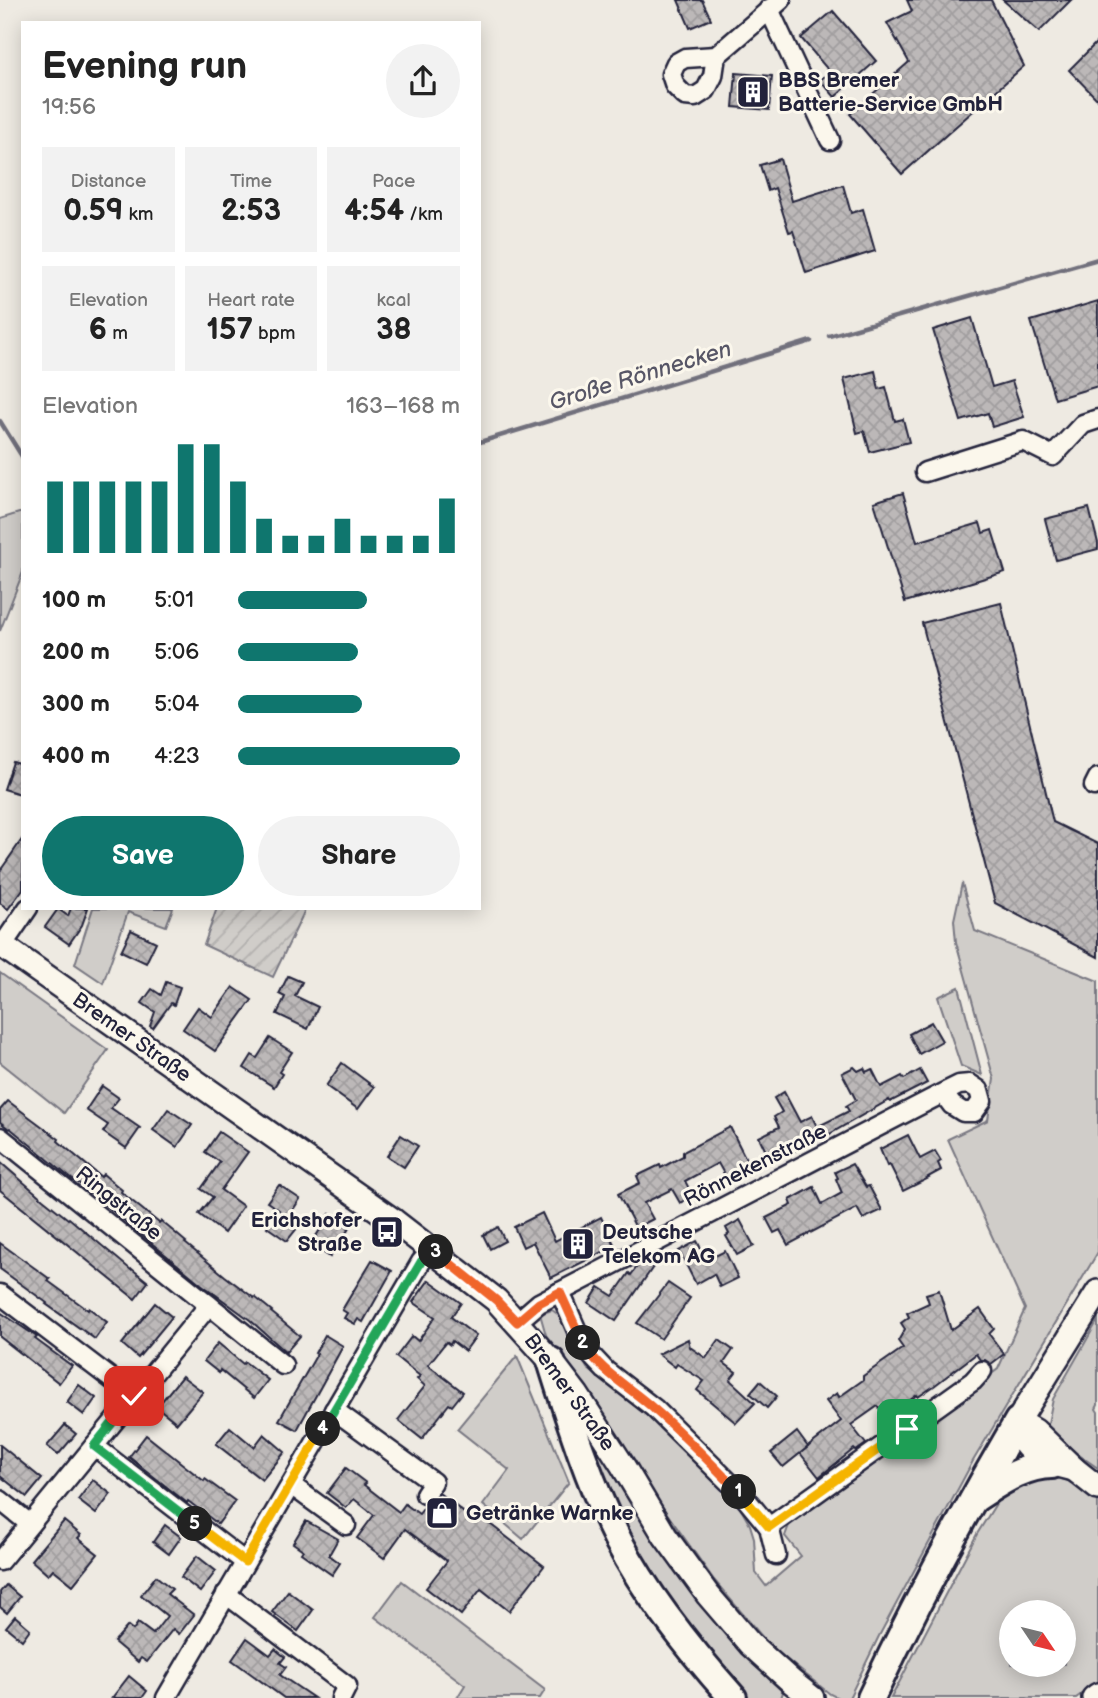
<!DOCTYPE html>
<html lang="en">
<head>
<meta charset="utf-8">
<style>
  :root { --surface:#fff; --page:#f2f2f2; --text:#222; --muted:#767676; --accent:#0f766e }
  body { margin:0; font-family:"Balsamiq Sans",sans-serif; background:var(--page); color:var(--text); height:100vh; display:flex; flex-direction:column; font-size:26px; white-space:nowrap }
  * { box-sizing:border-box; margin:0 }
  p { font-size:23px; color:var(--muted) }
  .icon { flex:none; width:38px; height:38px; fill:none; stroke:currentColor; stroke-width:2; stroke-linecap:round; stroke-linejoin:round }
  .map { position:relative; flex:1; overflow:hidden }
  .drawer { position:absolute; left:21px; top:21px; width:460px; height:889px; display:flex; flex-direction:column; background:var(--surface); border-radius:0px; box-shadow:0 4px 18px #0003 }
  .drawer>* { flex:none }
  .needle { width:46px; rotate:125deg }
  .tools { position:absolute; left:999px; top:1600px; display:grid; gap:14px }
  .tools a { display:grid; place-items:center; width:77px; height:77px; border-radius:50%; background:var(--surface); box-shadow:0 4px 18px #0003; font-size:35px }
  .pin { position:absolute; display:grid; place-items:center; width:60px; height:60px; color:#fff; margin:-30px; border-radius:14px; box-shadow:0 4px 10px #0006 }
  .km { position:absolute; width:35px; height:35px; margin:-18px; border-radius:50%; background:#222; color:#fff; font-size:19px; line-height:35px; text-align:center }
  .round { display:grid; place-items:center; flex:none; width:74px; height:74px; border-radius:37px; background:var(--page) }
  .head { display:flex; align-items:center; justify-content:space-between; height:119px; padding:0 21px }
  h1 { font-size:38px; font-weight:800; line-height:52px }
  .figures { display:grid; grid-template-columns:repeat(3,1fr); gap:10px; height:119px; padding:7px 21px }
  .figures div { display:grid; align-content:center; border-radius:0px; background:var(--page); text-align:center }
  .figures b { font-size:30px; font-weight:800 }
  .figures small { font-size:19px; font-weight:400 }
  .figures p { font-size:19px }
  .chart { height:196px; padding:14px 21px }
  .chart p { display:flex; justify-content:space-between }
  .chart svg { width:100%; height:126px; margin-top:7px; stroke:var(--accent); stroke-width:6 }
  .cta { display:flex; gap:14px; margin-top:auto; padding:14px 21px }
  .cta a { flex:1; height:80px; border-radius:42px; background:var(--accent); color:#fff; font-size:28px; font-weight:800; line-height:80px; text-align:center }
  .cta a+a { background:var(--page); color:var(--text) }
  ul { padding:0 21px; list-style:none; font-size:23px }
  li { display:grid; grid-template-columns:112px 84px 1fr; align-items:center; height:52px }
  li i { height:18px; border-radius:9px; background:var(--accent) }
  .map>svg:first-child { display:block }
  .grass { fill:#d0cdc9; stroke:#797882; stroke-width:2; fill-rule:evenodd }
  .garden { fill:url(#garden-furrows); stroke:#797882; stroke-width:2 }
  .lines { fill:none; stroke-linecap:round; stroke-linejoin:round }
  .stream { stroke:#716f7c; stroke-width:4.5 }
  .building { fill:url(#building-cross-hatch); stroke:#22223b; stroke-width:2 }
  .minor-casing { stroke:#22223b; stroke-width:23 }
  .major-casing { stroke:#22223b; stroke-width:28 }
  .highway-casing { stroke:#22223b; stroke-width:32 }
  .minor { stroke:#fbf7ec; stroke-width:18 }
  .major { stroke:#fbf7ec; stroke-width:23 }
  .highway { stroke:#fbf7ec; stroke-width:26 }
  .split-1-casing { stroke:#fff; stroke-width:14 }
  .split-2-casing { stroke:#fff; stroke-width:14 }
  .split-3-casing { stroke:#fff; stroke-width:14 }
  .split-4-casing { stroke:#fff; stroke-width:14 }
  .split-5-casing { stroke:#fff; stroke-width:14 }
  .split-6-casing { stroke:#fff; stroke-width:14 }
  .split-1 { stroke:#f5b400; stroke-width:9 }
  .split-2 { stroke:#f0652b; stroke-width:9 }
  .split-3 { stroke:#f0652b; stroke-width:9 }
  .split-4 { stroke:#22a559; stroke-width:9 }
  .split-5 { stroke:#f5b400; stroke-width:9 }
  .split-6 { stroke:#22a559; stroke-width:9 }
  .labels { text-anchor:middle; stroke-width:6; stroke-linejoin:round; paint-order:stroke }
  .poi-label { font-size:21px; font-weight:bold; fill:#22223b; stroke:#fbf7ec; text-anchor:start }
  .street-label { font-size:21px; fill:#22223b; stroke:#fbf7ec }
  .water-label { font-size:23px; font-style:italic; fill:#575666; stroke:#fbf7ec }
</style>
</head>
<body>
<div class="map">
<svg width="1098" height="1698" viewBox="0 0 1098 1698">
  <defs>
    <pattern id="garden-furrows" width="10" height="10" patternUnits="userSpaceOnUse" patternTransform="scale(1.75)"><rect width="10" height="10" fill="#d0cdc9"/><path d="M-1 1l2-2M0 10L10 0M9 11l2-2" fill="none" stroke="#b2b0ae"/></pattern>
    <pattern id="building-cross-hatch" width="8" height="8" patternUnits="userSpaceOnUse" patternTransform="scale(1.75)"><rect width="8" height="8" fill="#bcb8b8"/><path d="M0 0l8 8M0 8l8-8" fill="none" stroke="#a19e9f"/></pattern>
  </defs>
  <rect width="100%" height="100%" fill="#eeeae2"/>
  <filter id="ink" filterUnits="userSpaceOnUse"><feTurbulence type="fractalNoise" baseFrequency=".0143" numOctaves="2"/><feDisplacementMap in="SourceGraphic" scale="14" xChannelSelector="R" yChannelSelector="G"/><feConvolveMatrix kernelMatrix="1 2 1 2 8 2 1 2 1" color-interpolation-filters="sRGB"/></filter>
  <g filter="url(#ink)">
    <g class="grass">
      <polygon points="19,513 23,513 23,572 0,631 0,519"/>
      <polygon points="962,883 975,931 1098,981 1098,1252 973,1461 879,1636 849,1698 838,1698 830,1694 770,1646 714,1580 649,1488 598,1404 546,1335 540,1314 552,1310 563,1318 587,1368 650,1418 739,1506 750,1525 754,1538 756,1573 766,1586 801,1556 785,1536 791,1520 956,1401 998,1369 1025,1309 948,1139 988,1120 994,1079 956,942 954,920"/>
      <polygon points="93,908 173,908 166,926 128,912 103,983 75,964"/>
      <polygon points="0,973 108,1050 64,1113 0,1062"/>
      <polygon points="959,987 982,1075 961,1066 938,997"/>
      <polygon points="1098,1320 1098,1405 1096,1409 1098,1412 1098,1468 1079,1455 1047,1428 1053,1399"/>
      <polygon points="517,1356 569,1482 523,1539 483,1505 509,1470 457,1429"/>
      <path d="M577,1414C638,1513 696,1614 783,1692L781,1698H742L638,1562Z"/>
      <path d="M1052,1476L1072,1482L1098,1500V1682L1076,1698H891L977,1534L1002,1494L1025,1480ZM1012,1612H1064V1664H1012Z"/>
      <polygon points="402,1581 545,1690 540,1698 457,1698 465,1685 375,1617"/>
    </g>
    <polygon class="garden" points="217,908 306,908 273,977 204,945"/>
    <g class="lines">
      <g class="stream">
        <polyline points="829,336 1098,259"/>
        <polyline points="0,421 23,458"/>
        <polyline points="480,442 811,341"/>
      </g>
    </g>
    <g class="building">
      <polygon points="678,0 702,0 711,19 690,28"/>
      <polygon points="907,0 991,0 1024,66 902,174 850,114 909,62 887,23 912,11"/>
      <polygon points="1003,0 1071,0 1039,32"/>
      <polygon points="833,11 876,61 835,97 820,80 830,72 801,38"/>
      <polygon points="1098,41 1098,100 1069,70"/>
      <polygon points="736,73 772,76 769,110 733,107"/>
      <polygon points="780,159 792,201 843,185 851,213 863,209 875,251 806,273 793,231 789,232 775,188 768,191 760,165"/>
      <polygon points="1098,301 1098,386 1055,399 1031,321"/>
      <polygon points="972,318 992,387 1012,381 1024,417 992,427 988,413 961,421 933,330"/>
      <polygon points="875,371 879,389 886,387 895,421 903,419 909,442 870,452 864,431 857,433 844,379"/>
      <polygon points="903,493 917,542 980,523 983,533 992,530 1005,572 905,602 874,502"/>
      <polygon points="1089,508 1098,543 1098,549 1056,560 1045,519"/>
      <polygon points="1001,603 1053,822 1098,844 1098,957 995,903 922,623"/>
      <polygon points="13,762 23,765 23,795 4,789"/>
      <polygon points="23,838 23,889 8,909 0,903 0,871"/>
      <polygon points="71,908 88,908 82,925 69,944 45,927 58,909 68,916"/>
      <polygon points="131,930 156,942 146,963 121,951"/>
      <polygon points="288,976 302,982 295,996 318,1007 308,1029 277,1014 285,997 279,994"/>
      <polygon points="166,982 180,987 174,1005 171,1003 153,1028 150,1026 155,1012 142,1003 152,989 161,995"/>
      <polygon points="233,987 252,1000 215,1051 183,1029 198,1007 212,1017"/>
      <polygon points="931,1022 942,1041 919,1054 909,1034"/>
      <polygon points="270,1038 292,1052 279,1072 282,1074 274,1087 244,1068 252,1055 257,1058"/>
      <polygon points="342,1063 374,1087 358,1109 326,1086"/>
      <polygon points="854,1067 858,1071 864,1068 866,1072 872,1069 881,1087 902,1076 904,1079 920,1070 927,1083 890,1102 889,1100 826,1136 771,1162 759,1137 779,1127 774,1117 782,1112 774,1098 784,1092 800,1122 812,1116 817,1127 849,1111 846,1106 856,1100 842,1073"/>
      <polygon points="102,1086 119,1098 111,1108 140,1128 126,1148 103,1132 108,1125 86,1110"/>
      <polygon points="8,1101 59,1139 58,1141 101,1177 103,1174 122,1190 121,1192 159,1223 161,1221 173,1231 186,1242 185,1243 225,1276 254,1298 255,1297 272,1311 271,1312 300,1336 286,1352 250,1320 201,1284 75,1180 74,1181 10,1128 9,1129 0,1122 0,1110"/>
      <polygon points="168,1109 192,1125 177,1147 153,1130"/>
      <polygon points="730,1127 752,1171 729,1183 718,1163 685,1181 693,1196 680,1203 672,1189 644,1203 653,1219 636,1228 618,1194 640,1183 637,1176 660,1165 661,1168 683,1156 683,1152"/>
      <polygon points="219,1132 248,1152 221,1190 243,1206 224,1233 199,1214 213,1197 201,1189 220,1162 205,1152"/>
      <polygon points="401,1135 418,1146 404,1167 387,1156"/>
      <polygon points="908,1135 920,1159 935,1151 941,1161 938,1163 941,1170 928,1177 929,1178 903,1191 890,1165 887,1166 880,1149"/>
      <polygon points="0,1162 43,1199 68,1219 69,1218 131,1270 132,1269 148,1282 135,1299 0,1190"/>
      <polygon points="852,1164 866,1187 869,1186 882,1210 863,1219 857,1208 788,1245 780,1230 774,1233 766,1218 792,1205 790,1200 814,1187 822,1204 842,1193 836,1179 838,1178 835,1172"/>
      <polygon points="279,1185 300,1199 287,1219 298,1227 287,1241 267,1227 279,1210 267,1202"/>
      <polygon points="542,1213 555,1241 601,1217 615,1246 551,1278 533,1242 523,1247 514,1227"/>
      <polygon points="330,1214 350,1227 330,1257 311,1244"/>
      <polygon points="740,1220 754,1246 737,1255 726,1236 729,1234 726,1228"/>
      <polygon points="498,1227 505,1241 490,1249 483,1235"/>
      <polygon points="697,1241 707,1260 725,1251 738,1278 720,1287 714,1274 696,1284 679,1251"/>
      <polygon points="0,1243 50,1279 48,1281 88,1310 89,1308 107,1322 95,1339 46,1304 47,1303 0,1269"/>
      <polygon points="372,1260 392,1271 363,1322 358,1319 355,1324 344,1318 347,1313 342,1310"/>
      <polygon points="645,1261 653,1267 616,1321 589,1303 599,1287 613,1296 629,1273 631,1275 639,1264"/>
      <polygon points="429,1280 461,1303 451,1317 476,1336 465,1351 452,1341 450,1345 446,1342 428,1365 463,1392 452,1406 449,1404 422,1439 398,1420 425,1386 417,1379 420,1376 396,1357 412,1336 418,1341 435,1317 413,1302"/>
      <polygon points="668,1283 690,1298 661,1339 637,1323"/>
      <polygon points="939,1290 951,1330 980,1309 994,1329 989,1334 1004,1354 991,1364 985,1360 980,1360 976,1354 934,1386 918,1397 917,1395 886,1418 878,1406 851,1425 866,1444 856,1451 854,1449 819,1477 800,1453 841,1421 826,1401 837,1393 839,1397 863,1380 863,1376 903,1348 898,1341 905,1329 901,1323 909,1317 907,1313 929,1303 926,1294"/>
      <polygon points="155,1303 172,1317 138,1358 122,1344"/>
      <polygon points="0,1312 37,1337 35,1339 72,1366 59,1383 0,1337"/>
      <polygon points="325,1335 343,1346 297,1430 279,1420 317,1354 315,1353"/>
      <polygon points="688,1339 690,1347 706,1358 719,1340 733,1350 724,1363 736,1372 730,1380 755,1403 736,1423 697,1390 704,1381 677,1364 675,1367 658,1354"/>
      <polygon points="218,1343 243,1364 245,1362 268,1380 254,1398 220,1370 219,1373 204,1361"/>
      <polygon points="182,1376 203,1392 177,1423 157,1407"/>
      <polygon points="760,1381 777,1396 767,1408 750,1393"/>
      <polygon points="79,1385 96,1398 84,1415 67,1402"/>
      <polygon points="65,1425 76,1434 58,1455 47,1446"/>
      <polygon points="230,1427 254,1447 264,1434 285,1452 262,1480 216,1444"/>
      <polygon points="797,1432 808,1447 783,1467 771,1453"/>
      <polygon points="146,1435 204,1481 205,1479 235,1501 218,1524 188,1501 187,1503 129,1457"/>
      <polygon points="0,1445 42,1479 27,1497 0,1476"/>
      <polygon points="346,1468 366,1483 364,1485 399,1512 405,1504 419,1514 426,1505 434,1501 439,1493 477,1523 481,1517 544,1566 509,1611 481,1589 461,1615 426,1588 447,1561 405,1529 384,1558 357,1538 374,1515 354,1499 346,1508 327,1493"/>
      <polygon points="93,1480 111,1494 96,1514 78,1500"/>
      <polygon points="64,1521 81,1535 78,1538 98,1554 73,1585 53,1569 48,1575 31,1560"/>
      <polygon points="306,1521 338,1539 329,1555 340,1563 332,1575 301,1553 303,1550 293,1543"/>
      <polygon points="165,1525 181,1537 169,1554 153,1542"/>
      <polygon points="197,1556 216,1571 200,1592 181,1577"/>
      <polygon points="156,1576 172,1589 167,1594 194,1615 179,1634 173,1629 147,1662 141,1658 138,1662 114,1642 128,1626 133,1630 138,1623 153,1634 167,1616 141,1595"/>
      <polygon points="6,1585 20,1597 7,1613 0,1607 0,1592"/>
      <polygon points="288,1591 313,1610 298,1631 272,1612"/>
      <polygon points="15,1616 30,1629 22,1640 6,1627"/>
      <polygon points="247,1638 270,1655 275,1649 285,1657 280,1663 286,1667 280,1675 314,1698 284,1698 232,1660"/>
      <polygon points="129,1676 147,1691 142,1698 112,1698"/>
    </g>
    <g class="lines">
      <defs>
        <g id="minor">
          <polyline points="769,9 830,140"/>
          <polyline points="716,56 685,58 676,63 671,74 675,86 685,96 695,97 706,90 713,76 716,56 781,0"/>
          <polyline points="925,472 1023,441 1053,456 1083,424 1098,419"/>
          <polyline points="1094,786 1098,778"/>
          <polyline points="2,946 28,908"/>
          <polyline points="0,1137 209,1305"/>
          <polyline points="560,1292 581,1340 589,1353 605,1370 654,1408 746,1499 769,1527 776,1555"/>
          <polyline points="0,1294 134,1396"/>
          <polyline points="517,1322 539,1303 560,1292 943,1093 959,1085 970,1084 979,1090 982,1101 974,1112 963,1112 952,1105 943,1093"/>
          <polyline points="334,1410 433,1482 425,1494"/>
          <polyline points="94,1446 209,1305 283,1365"/>
          <polyline points="291,1485 346,1525"/>
          <polyline points="0,1500 30,1524"/>
          <polyline points="769,1527 973,1381 982,1371"/>
          <polyline points="0,1561 94,1446 245,1562"/>
          <polyline points="226,1594 347,1686 341,1698"/>
          <polyline points="166,1698 421,1262 432,1249"/>
        </g>
        <g id="major">
          <polyline points="0,944 394,1221 496,1300 551,1361 577,1395 623,1466 665,1536 708,1595 750,1644 792,1682 812,1698"/>
          <polyline points="1018,1421 1035,1431 1074,1469 1098,1488"/>
          <path d="M1074,1469C1047,1463 1019,1453 1018,1421L1098,1292"/>
          <polyline points="1094,1698 1098,1695"/>
        </g>
        <g id="highway">
          <path d="M551,1361C570,1422 590,1485 619,1542C647,1596 692,1652 733,1698"/>
          <path d="M974,1499C998,1484 1023,1465 1052,1465"/>
          <path d="M871,1698C916,1603 965,1511 1018,1421"/>
        </g>
      </defs>
      <use href="#minor" class="minor-casing"/>
      <use href="#major" class="major-casing"/>
      <use href="#highway" class="highway-casing"/>
      <use href="#minor" class="minor"/>
      <use href="#major" class="major"/>
      <use href="#highway" class="highway"/>
    </g>
  </g>
  <g class="lines" filter="url(#ink)">
    <defs>
      <polyline id="split-1" points="739,1492 769,1527 907,1429"/>
      <path id="split-2" d="M583,1343C600,1372 630,1387 654,1409C684,1435 712,1464 739,1492"/>
      <polyline id="split-3" points="436,1252 496,1300 517,1322 539,1303 560,1292 583,1343"/>
      <polyline id="split-4" points="323,1429 421,1262 432,1249 436,1252"/>
      <polyline id="split-5" points="195,1524 245,1562 323,1429"/>
      <polyline id="split-6" points="134,1396 94,1446 195,1524"/>
    </defs>
    <use href="#split-1" class="split-1-casing"/>
    <use href="#split-2" class="split-2-casing"/>
    <use href="#split-3" class="split-3-casing"/>
    <use href="#split-4" class="split-4-casing"/>
    <use href="#split-5" class="split-5-casing"/>
    <use href="#split-6" class="split-6-casing"/>
    <use href="#split-1" class="split-1"/>
    <use href="#split-2" class="split-2"/>
    <use href="#split-3" class="split-3"/>
    <use href="#split-4" class="split-4"/>
    <use href="#split-5" class="split-5"/>
    <use href="#split-6" class="split-6"/>
  </g>
  <defs>
    <symbol id="building-square" viewBox="-11 -11 22 22"><rect x="-9" y="-9" width="18" height="18" rx="4" fill="#22223b" stroke="#fbf7ec"/><path d="M-4-6H4V6H1V3H-1V6H-4ZM-2.5-4.3h1.7v1.8h-1.7ZM.8-4.3h1.7v1.8H.8ZM-2.5-1h1.7V.8h-1.7ZM.8-1h1.7V.8H.8Z" fill="#fff"/></symbol>
    <symbol id="bus-square" viewBox="-11 -11 22 22"><rect x="-9" y="-9" width="18" height="18" rx="4" fill="#22223b" stroke="#fbf7ec"/><path d="M-5-6H5V4H4V6H2V4H-2V6H-4V4H-5ZM-3.5-4V0h7V-4ZM-3.5 1.2v1.5H-2V1.2ZM2 1.2v1.5H3.5V1.2Z" fill="#fff"/></symbol>
    <symbol id="shop-square" viewBox="-11 -11 22 22"><rect x="-9" y="-9" width="18" height="18" rx="4" fill="#22223b" stroke="#fbf7ec"/><path d="M-5-2.5h2.3a2.7 3.5 0 0 1 5.4 0H5L5.5 6h-11ZM-1.5-2.5h3a1.5 2.3 0 0 0-3 0Z" fill="#fff"/></symbol>
  </defs>
  <g fill-rule="evenodd">
    <use href="#building-square" x="734" y="73" width="38" height="38"/>
    <use href="#bus-square" x="368" y="1213" width="38" height="38"/>
    <use href="#building-square" x="559" y="1225" width="38" height="38"/>
    <use href="#shop-square" x="423" y="1494" width="38" height="38"/>
  </g>
  <g class="labels">
    <g class="poi-label">
      <text x="778" y="87">BBS Bremer<tspan x="778" dy="24">Batterie-Service GmbH</tspan></text>
      <text x="362" y="1227" text-anchor="end">Erichshofer<tspan x="362" dy="24">Straße</tspan></text>
      <text x="602" y="1239">Deutsche<tspan x="602" dy="24">Telekom AG</tspan></text>
      <text x="466" y="1520">Getränke Warnke</text>
    </g>
    <g class="street-label">
      <text transform="translate(132 1037) rotate(35)" y="7">Bremer Straße</text>
      <text transform="translate(755 1165) rotate(-27)" y="7">Rönnekenstraße</text>
      <text transform="translate(119 1203) rotate(39)" y="7">Ringstraße</text>
      <text transform="translate(570 1392) rotate(54)" y="7">Bremer Straße</text>
    </g>
    <g class="water-label">
      <text transform="translate(640 375) rotate(-17)" y="8">Große Rönnecken</text>
    </g>
  </g>
</svg>
<div class="tools">
<a><svg class="needle" viewBox="-14 -14 28 28"><path d="M0-13l5 13h-10z" fill="#e53935"/><path d="M0 13l5-13h-10z" fill="#767676"/></svg></a>
</div>
<div class="pin" style="left:907px;top:1429px;background:#1e9e55"><svg class="icon" aria-label="arrive" viewBox="0 0 24 24"><path d="M6 21V4h12l-3 4 3 4H6"/></svg></div>
<div class="pin" style="left:134px;top:1396px;background:#d93025"><svg class="icon" aria-label="check" viewBox="0 0 24 24"><path d="M5 12l5 5 9-10"/></svg></div>
<b class="km" style="left:739px;top:1492px">1</b>
<b class="km" style="left:583px;top:1343px">2</b>
<b class="km" style="left:436px;top:1252px">3</b>
<b class="km" style="left:323px;top:1429px">4</b>
<b class="km" style="left:195px;top:1524px">5</b>
<section class="drawer">
<div class="head"><div><h1>Evening run</h1><p>19:56</p></div><a class="round"><svg class="icon" aria-label="share" viewBox="0 0 24 24"><path d="M12 15V3M7 8l5-5 5 5M5 13v7h14v-7"/></svg></a></div>
<div class="figures">
<div><p>Distance</p><b>0.59<small> km</small></b></div>
<div><p>Time</p><b>2:53</b></div>
<div><p>Pace</p><b>4:54<small> /km</small></b></div>
</div>
<div class="figures">
<div><p>Elevation</p><b>6<small> m</small></b></div>
<div><p>Heart rate</p><b>157<small> bpm</small></b></div>
<div><p>kcal</p><b>38</b></div>
</div>
<div class="chart"><p><span>Elevation</span>163–168 m</p>
<svg viewBox="0 0 160 44" preserveAspectRatio="none"><path d="M5 44V19M15 44V19M25 44V19M35 44V19M45 44V19M55 44V6M65 44V6M75 44V19M85 44V32M95 44V38M105 44V38M115 44V32M125 44V38M135 44V38M145 44V38M155 44V25"/></svg>
</div>
<ul>
<li><b>100 m</b>5:01<i style="width:58%"></i></li>
<li><b>200 m</b>5:06<i style="width:54%"></i></li>
<li><b>300 m</b>5:04<i style="width:56%"></i></li>
<li><b>400 m</b>4:23<i style="width:100%"></i></li>
</ul>
<div class="cta"><a>Save</a><a>Share</a></div>
</section>
</div>
</body>
</html>
